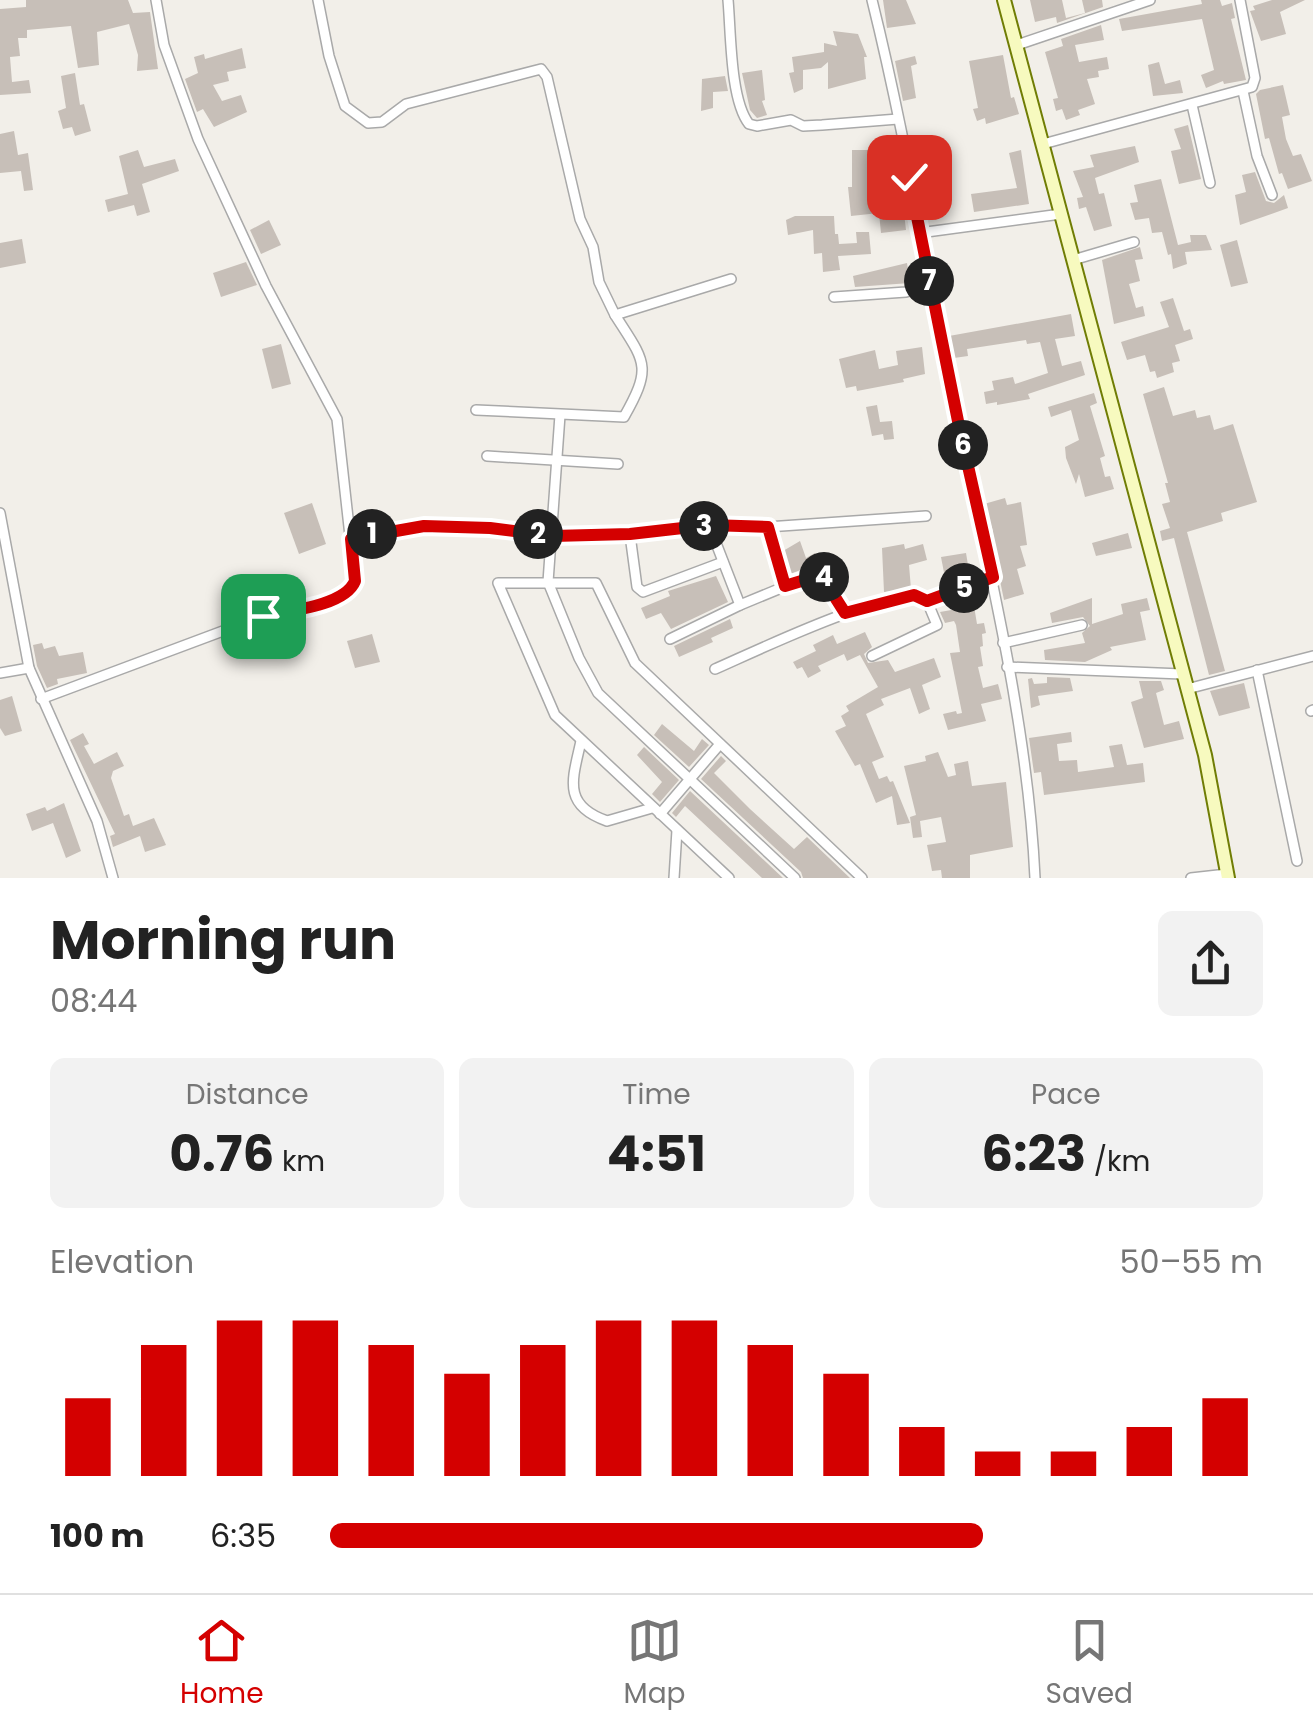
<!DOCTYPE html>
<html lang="en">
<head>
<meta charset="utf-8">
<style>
  :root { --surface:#fff; --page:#f2f2f2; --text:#222; --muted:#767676; --line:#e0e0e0; --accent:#d40000 }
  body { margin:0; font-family:Poppins,sans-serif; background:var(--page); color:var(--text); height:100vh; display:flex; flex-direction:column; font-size:38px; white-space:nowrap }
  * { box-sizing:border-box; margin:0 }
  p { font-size:32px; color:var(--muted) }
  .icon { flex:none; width:55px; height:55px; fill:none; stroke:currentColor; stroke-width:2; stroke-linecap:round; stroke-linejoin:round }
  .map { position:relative; height:878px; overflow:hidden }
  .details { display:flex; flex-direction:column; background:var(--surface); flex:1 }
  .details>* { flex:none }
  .pin { position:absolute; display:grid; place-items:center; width:85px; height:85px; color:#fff; margin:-42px; border-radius:20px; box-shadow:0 5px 15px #0006 }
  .km { position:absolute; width:50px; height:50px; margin:-25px; border-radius:50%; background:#222; color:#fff; font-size:28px; line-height:50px; text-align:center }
  .round { display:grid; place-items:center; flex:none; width:105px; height:105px; border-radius:15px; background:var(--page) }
  .head { display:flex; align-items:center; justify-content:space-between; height:170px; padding:0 50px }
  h1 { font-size:55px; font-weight:700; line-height:75px }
  .stats { display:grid; grid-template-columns:repeat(3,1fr); gap:15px; height:170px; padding:10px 50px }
  .stats div { display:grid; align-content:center; border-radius:15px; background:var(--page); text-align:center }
  .stats b { font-size:50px; font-weight:700 }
  .stats small { font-size:28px; font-weight:400 }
  .stats p { font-size:28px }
  .chart { height:280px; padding:20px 50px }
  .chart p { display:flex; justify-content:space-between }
  .chart svg { width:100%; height:180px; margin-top:10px; stroke:var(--accent); stroke-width:6 }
  ul { padding:0 50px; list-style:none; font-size:32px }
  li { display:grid; grid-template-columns:160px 120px 1fr; align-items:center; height:75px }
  li i { height:25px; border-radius:12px; background:var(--accent) }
  .dock { display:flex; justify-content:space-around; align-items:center; height:140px; border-top:2px solid var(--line); background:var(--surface); font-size:28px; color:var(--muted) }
  .dock a { display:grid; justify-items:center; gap:5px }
  .dock .selected { color:var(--accent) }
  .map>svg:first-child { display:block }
  .building { fill:#c7bfb8 }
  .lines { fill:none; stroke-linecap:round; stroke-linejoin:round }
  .minor-casing { stroke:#a9a9a9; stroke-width:12 }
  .secondary-casing { stroke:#707d05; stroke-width:16 }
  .minor { stroke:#fff; stroke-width:9 }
  .secondary { stroke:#f7fabf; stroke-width:12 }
  .route-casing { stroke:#fff; stroke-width:20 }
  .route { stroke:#d40000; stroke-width:12 }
</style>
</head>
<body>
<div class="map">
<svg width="1313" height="878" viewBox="0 0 1313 878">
  <rect width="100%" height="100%" fill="#f2efe9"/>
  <g class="building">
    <polygon points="26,0 128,0 133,13 150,12 158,69 137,71 138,55 129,24 97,32 99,65 78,68 71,26 27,30 27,38 18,38 20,56 10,57 12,82 29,80 31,93 0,95 0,9 26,7"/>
    <polygon points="883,0 906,0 916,24 887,28"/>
    <polygon points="1030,0 1062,0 1066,18 1085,13 1082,0 1102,0 1103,7 1057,23 1056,17 1035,22"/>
    <polygon points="1201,0 1220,0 1222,6 1232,3 1235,18 1231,19 1246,80 1224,84 1223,81 1206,88 1201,75 1214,70 1202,19 1122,31 1119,19 1202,4"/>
    <polygon points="1272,0 1305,0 1280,12 1286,34 1261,41 1250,11 1255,10 1253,6"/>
    <polygon points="1101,25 1104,40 1075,45 1079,62 1107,57 1109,69 1098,71 1099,77 1087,79 1095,104 1078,110 1080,115 1066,120 1062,109 1056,111 1053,99 1058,98 1045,52 1063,46 1061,39"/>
    <polygon points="833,31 858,34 867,57 864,57 866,79 828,89 828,62 821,68 803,70 803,89 794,93 789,73 794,72 792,57 824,52 824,43 837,46"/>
    <polygon points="242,48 246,68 227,72 229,81 213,85 222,101 241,95 247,112 214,127 203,109 197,112 185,79 198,73 194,57 204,54 205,59"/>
    <polygon points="1003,55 1011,98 1014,97 1019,114 986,124 985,118 977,121 973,109 978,108 969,61"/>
    <polygon points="915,56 917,64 911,66 916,98 903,101 895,61"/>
    <polygon points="1159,62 1165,84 1180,80 1183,93 1153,96 1148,65"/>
    <polygon points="762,70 765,100 762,101 767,115 757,118 750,110 742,73"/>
    <polygon points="75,73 80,105 84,104 91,131 75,136 72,127 63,129 58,111 66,108 61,76"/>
    <polygon points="725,76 728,91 713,92 713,108 701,111 702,79"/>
    <polygon points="1283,85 1290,115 1282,117 1286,139 1293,156 1301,154 1312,181 1288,189 1282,173 1279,174 1269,138 1265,139 1256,94 1260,90"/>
    <polygon points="1188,125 1201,179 1179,184 1171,151 1181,149 1174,129"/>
    <polygon points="14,131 18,155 28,153 33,190 24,191 21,171 0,173 0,134"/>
    <polygon points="1135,146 1139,162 1095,178 1099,194 1104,193 1112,226 1094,231 1086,207 1079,209 1077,198 1083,197 1073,171 1094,167 1090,155"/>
    <polygon points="138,150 144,167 175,159 179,171 142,184 150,212 137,216 134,205 108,212 105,200 128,194 119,156"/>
    <polygon points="852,150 879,150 879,182 890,181 896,213 904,213 906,230 881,233 879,213 851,216 848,187 852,187"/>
    <polygon points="1021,150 1029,204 974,212 971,194 1017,188 1009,153"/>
    <polygon points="1255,172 1266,201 1274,203 1284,195 1288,208 1240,225 1235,195 1246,192 1242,175"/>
    <polygon points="1161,179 1178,245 1191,242 1190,235 1206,235 1212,250 1185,252 1187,264 1173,269 1171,254 1168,255 1162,232 1152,233 1149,218 1135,220 1130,203 1138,202 1134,185"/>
    <polygon points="795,216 834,216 835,234 838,234 839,244 857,243 856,232 869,232 871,254 838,256 840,270 823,272 822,253 814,254 813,230 788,235 786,220"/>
    <polygon points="269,220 281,245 261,254 250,230"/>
    <polygon points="22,239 26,263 0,268 0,243"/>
    <polygon points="1237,240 1248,283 1231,287 1220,245"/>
    <polygon points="1140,247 1143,259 1135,260 1140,281 1129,284 1136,308 1143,306 1145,316 1114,324 1102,260"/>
    <polygon points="246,262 257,285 221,297 213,273"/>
    <polygon points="907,263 910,283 855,287 853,276"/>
    <polygon points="1173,298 1184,331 1190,329 1193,339 1175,345 1180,361 1172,363 1174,372 1157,378 1155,371 1150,372 1145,355 1127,360 1121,342 1169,327 1160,302"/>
    <polygon points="1071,314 1075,336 1055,339 1062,366 1081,361 1085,375 1028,394 1030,399 997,405 997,402 986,404 984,392 994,390 992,381 1013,377 1015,384 1048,373 1040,342 1027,344 1026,340 967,349 968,356 954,358 949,336"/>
    <polygon points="281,344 291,384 272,389 262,349"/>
    <polygon points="922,347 925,374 903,379 904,382 857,391 856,386 846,388 839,359 875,350 879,369 898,365 896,351"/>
    <polygon points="1164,387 1173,416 1195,410 1197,418 1210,415 1214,430 1233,424 1257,502 1221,513 1223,521 1187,532 1225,671 1209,675 1174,538 1162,541 1160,531 1170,528 1162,504 1170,502 1165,483 1168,483 1143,394"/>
    <polygon points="1094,393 1097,403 1090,406 1105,456 1100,458 1105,477 1110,476 1114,489 1085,497 1079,474 1076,484 1066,458 1065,447 1079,440 1071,410 1051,417 1048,407"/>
    <polygon points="877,405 880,422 892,421 894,439 884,440 883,434 872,436 866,407"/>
    <polygon points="1005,498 1007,505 1021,502 1027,545 1020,546 1026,566 1017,569 1024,594 1004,600 990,532 993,531 984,504"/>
    <polygon points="312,503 326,544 299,554 284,513"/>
    <polygon points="1128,533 1132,548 1096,556 1092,543"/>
    <polygon points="800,541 806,558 815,553 819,563 790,574 783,551"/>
    <polygon points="904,544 905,549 923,544 927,560 909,565 911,589 884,592 882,548"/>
    <polygon points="966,553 970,577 946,583 941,557"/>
    <polygon points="716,576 728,602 671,629 661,613 646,619 641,608 670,596 668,591"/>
    <polygon points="1092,598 1092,624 1123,614 1121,604 1147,598 1150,610 1140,612 1146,640 1110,647 1112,650 1085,662 1045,660 1044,650 1085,643 1082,633 1090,626 1083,617 1052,623 1050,613"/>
    <polygon points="974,606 977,624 984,623 986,633 982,634 983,646 980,647 983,666 978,667 983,688 998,684 1002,699 981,704 986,721 948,730 943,714 956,711 957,714 962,713 950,653 960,652 956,625 954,621 945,623 940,612"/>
    <polygon points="730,619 733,628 711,638 713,642 679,657 674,646"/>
    <polygon points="865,632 872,647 864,654 868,663 888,660 895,672 934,658 941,677 922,685 930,709 919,714 910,688 881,699 884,705 866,714 884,757 872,762 879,779 887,776 890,782 893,781 910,823 897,825 892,796 876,803 860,764 855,766 835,731 846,726 841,716 849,711 846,706 878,687 860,655 847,661 844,654 818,666 821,671 808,678 802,667 797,669 793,662 816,651 813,645 833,635 837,644"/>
    <polygon points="372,634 380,662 355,668 347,641"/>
    <polygon points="42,643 44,649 55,646 59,656 83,652 87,673 57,679 58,684 47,688 37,666 33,645"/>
    <polygon points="1047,677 1070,678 1073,691 1038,696 1040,705 1031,708 1028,679 1032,678 1034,684 1047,683"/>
    <polygon points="1139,681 1161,681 1164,690 1156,693 1164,725 1179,721 1184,739 1144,748 1131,702 1143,698"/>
    <polygon points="1244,683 1250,708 1219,716 1210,691"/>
    <polygon points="12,696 22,731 5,736 0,728 0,700"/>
    <polygon points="662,724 694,751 702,739 709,745 689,767 654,735"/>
    <polygon points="1071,732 1072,742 1057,744 1059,761 1077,760 1078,772 1114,767 1109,746 1122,744 1127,765 1143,763 1145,782 1044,795 1041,772 1034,773 1029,738"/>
    <polygon points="83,733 89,744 84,746 94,764 117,752 124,766 113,771 111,778 124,816 129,814 133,826 154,818 166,845 145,852 140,836 113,847 110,836 115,834 70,740"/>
    <polygon points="644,747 679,780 660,802 652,794 662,782 637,755"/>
    <polygon points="938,752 948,777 956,775 954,764 968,761 972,786 1006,782 1013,847 970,855 970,878 942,878 941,870 932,871 927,845 946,842 941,817 920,821 922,837 913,838 910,817 916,815 904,766 926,761 925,756"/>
    <polygon points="721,756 726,761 714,773 750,809 794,849 807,837 850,878 803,878 801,872 701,779"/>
    <polygon points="690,791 783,878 762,878 685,806 676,817 672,813"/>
    <polygon points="64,803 81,851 66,858 53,823 32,831 26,814 45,807 47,811"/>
  </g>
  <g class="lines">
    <defs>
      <g id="minor">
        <polyline points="318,0 329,56 345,106 368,123 382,122 406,104 541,69 547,77 580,219 593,247 599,282 615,315"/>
        <path d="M728,0C731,32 730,100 749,124L757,126L791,120L803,126L822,125L898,119"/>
        <path d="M872,0C906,137 928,277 957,416C988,566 1028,724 1035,878"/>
        <polyline points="1017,45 1150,0"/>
        <polyline points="1243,91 1257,156 1272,195"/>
        <polyline points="1192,105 1210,183"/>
        <polyline points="1043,144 1252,87 1255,78 1240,0"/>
        <polyline points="919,233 1061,214"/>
        <polyline points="1073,260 1134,242"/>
        <polyline points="834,297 906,292 930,285"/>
        <path d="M476,410L624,417C653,366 645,362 615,315L731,279"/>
        <polyline points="560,415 548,582 579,658 598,693 795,878"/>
        <polyline points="487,456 618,464"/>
        <polyline points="0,513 29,668 97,821 113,878"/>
        <polyline points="709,525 740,605"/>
        <polyline points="767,527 785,586"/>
        <polyline points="630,535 637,587 643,592 723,562"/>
        <polyline points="351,539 423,526 490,528 553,536 630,535 709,525 767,527 926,516"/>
        <polyline points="670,639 740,605 815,574 826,579 845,613"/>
        <polyline points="1003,643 1082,625"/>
        <polyline points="872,656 937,625 927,601"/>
        <polyline points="1007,667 1182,674"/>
        <path d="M715,669C748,655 903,579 927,601L993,577"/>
        <polyline points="1257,670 1297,861"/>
        <polyline points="0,673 29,668"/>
        <polyline points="1187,689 1313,656"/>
        <path d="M41,699L263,616C287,611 346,606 355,581L337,419L266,286L198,139L164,45L156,0"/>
        <polyline points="1311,711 1313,710"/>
        <path d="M581,741C573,778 561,805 607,821L652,808"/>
        <polyline points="660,814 720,744"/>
        <polyline points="674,878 677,830"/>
        <polyline points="729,878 555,715 498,583 596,583 635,663 862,878"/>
        <polyline points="1191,878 1227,874"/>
      </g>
      <polyline id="secondary" points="1004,0 1205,755 1228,878"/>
    </defs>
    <use href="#minor" class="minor-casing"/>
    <use href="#secondary" class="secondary-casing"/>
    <use href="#minor" class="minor"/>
    <use href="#secondary" class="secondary"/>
  </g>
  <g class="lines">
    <defs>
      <path id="route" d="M263,616C288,611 345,606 355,581L351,539L424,526L490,528L553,536L630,534L709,525L768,527L785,586L821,575L845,613L914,595L927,601L993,577L959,426L909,177"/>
    </defs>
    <use href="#route" class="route-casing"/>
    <use href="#route" class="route"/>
  </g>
</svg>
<div class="pin" style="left:263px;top:616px;background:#1e9e55"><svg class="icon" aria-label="arrive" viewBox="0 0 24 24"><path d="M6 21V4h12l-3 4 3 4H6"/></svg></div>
<div class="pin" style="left:909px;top:177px;background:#d93025"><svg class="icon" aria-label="check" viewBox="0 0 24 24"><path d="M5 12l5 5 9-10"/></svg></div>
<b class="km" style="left:372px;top:534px">1</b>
<b class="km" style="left:538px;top:534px">2</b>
<b class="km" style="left:704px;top:526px">3</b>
<b class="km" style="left:824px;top:577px">4</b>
<b class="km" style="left:964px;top:588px">5</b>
<b class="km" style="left:963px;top:445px">6</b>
<b class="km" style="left:929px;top:281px">7</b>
</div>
<section class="details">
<div class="head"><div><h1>Morning run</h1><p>08:44</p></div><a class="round"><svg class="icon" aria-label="share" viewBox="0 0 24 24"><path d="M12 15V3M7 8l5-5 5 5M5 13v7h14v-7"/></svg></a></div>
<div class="stats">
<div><p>Distance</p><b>0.76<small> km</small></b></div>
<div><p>Time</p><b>4:51</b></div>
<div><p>Pace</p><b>6:23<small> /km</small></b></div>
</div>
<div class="chart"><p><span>Elevation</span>50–55 m</p>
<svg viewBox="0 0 160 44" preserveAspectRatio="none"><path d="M5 44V25M15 44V12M25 44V6M35 44V6M45 44V12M55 44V19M65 44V12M75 44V6M85 44V6M95 44V12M105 44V19M115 44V32M125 44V38M135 44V38M145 44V32M155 44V25"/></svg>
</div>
<ul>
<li><b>100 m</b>6:35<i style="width:70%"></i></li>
</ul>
</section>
<nav class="dock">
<a class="selected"><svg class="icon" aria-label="home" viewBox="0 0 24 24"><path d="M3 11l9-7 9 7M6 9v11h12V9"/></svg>Home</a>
<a><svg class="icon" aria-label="map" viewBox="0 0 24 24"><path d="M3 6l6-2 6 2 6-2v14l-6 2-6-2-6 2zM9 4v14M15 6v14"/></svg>Map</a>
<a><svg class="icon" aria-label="saved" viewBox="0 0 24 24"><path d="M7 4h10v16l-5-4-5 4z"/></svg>Saved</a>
</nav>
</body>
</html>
